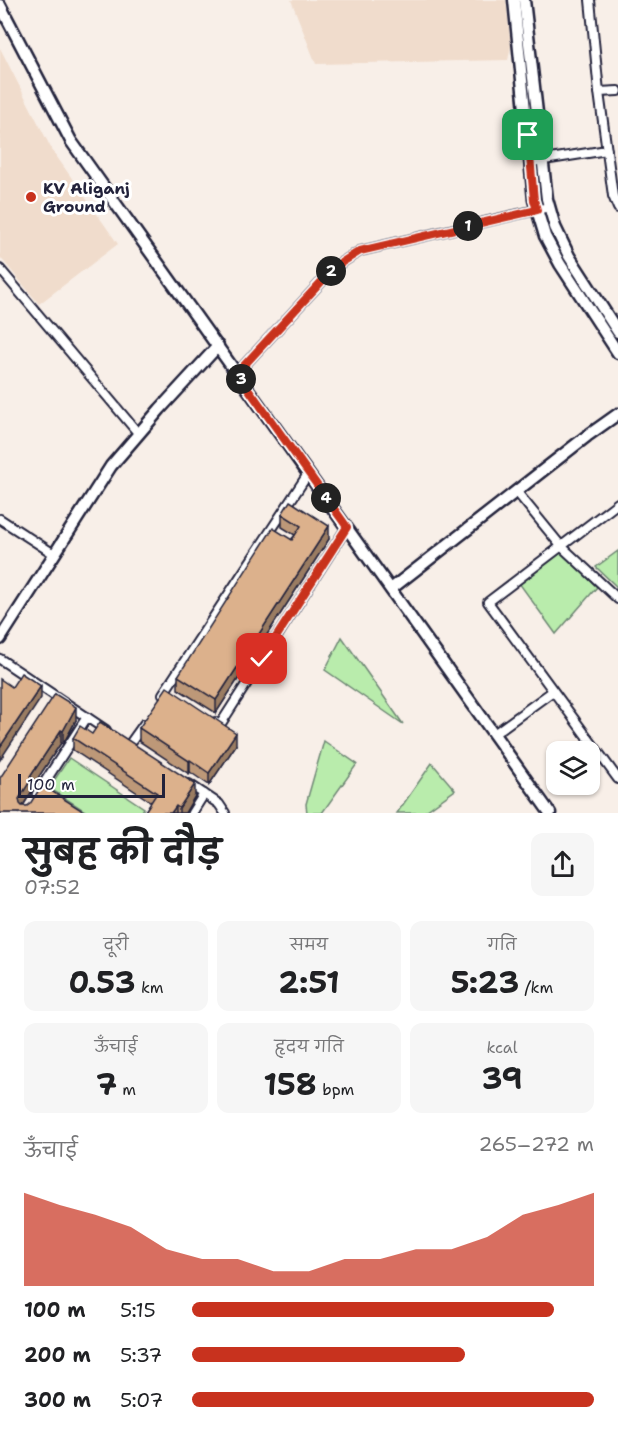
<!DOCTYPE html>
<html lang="hi">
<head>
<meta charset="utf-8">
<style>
  :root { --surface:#fff; --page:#f6f6f6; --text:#202124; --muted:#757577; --accent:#c8321e }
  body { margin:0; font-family:"Shantell Sans","Playpen Sans Deva",sans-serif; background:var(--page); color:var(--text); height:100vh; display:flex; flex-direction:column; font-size:22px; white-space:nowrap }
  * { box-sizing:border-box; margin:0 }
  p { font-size:20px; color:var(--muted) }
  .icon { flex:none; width:33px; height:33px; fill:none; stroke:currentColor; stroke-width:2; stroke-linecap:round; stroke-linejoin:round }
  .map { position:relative; height:813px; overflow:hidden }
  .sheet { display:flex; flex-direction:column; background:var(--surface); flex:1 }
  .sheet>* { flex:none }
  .buttons { position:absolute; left:546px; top:741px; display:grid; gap:12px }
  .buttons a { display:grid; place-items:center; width:54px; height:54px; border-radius:12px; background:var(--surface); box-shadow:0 2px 4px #0004; font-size:30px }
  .scale { position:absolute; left:18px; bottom:15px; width:147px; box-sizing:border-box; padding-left:6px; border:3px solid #22223b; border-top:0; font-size:16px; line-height:21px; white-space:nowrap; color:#22223b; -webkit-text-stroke:4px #fff; paint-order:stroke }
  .pin { position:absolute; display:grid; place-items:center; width:51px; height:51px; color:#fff; margin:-26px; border-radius:12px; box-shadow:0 3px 9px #0006 }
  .km { position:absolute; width:30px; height:30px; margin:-15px; border-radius:50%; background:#222; color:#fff; font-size:16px; line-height:30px; text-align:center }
  .round { display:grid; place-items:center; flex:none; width:63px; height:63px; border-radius:12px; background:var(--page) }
  .summary { display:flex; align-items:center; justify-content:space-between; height:102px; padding:0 24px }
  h1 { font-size:33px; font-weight:700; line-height:45px }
  .stats { display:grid; grid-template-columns:repeat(3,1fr); gap:9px; height:102px; padding:6px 24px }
  .stats div { display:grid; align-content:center; border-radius:12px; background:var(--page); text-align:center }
  .stats b { font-size:30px; font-weight:700 }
  .stats small { font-size:16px; font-weight:400 }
  .stats p { font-size:16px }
  .chart { height:168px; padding:12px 24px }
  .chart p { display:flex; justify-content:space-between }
  .chart svg { width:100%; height:108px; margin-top:6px; fill:var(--accent); opacity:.7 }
  ul { padding:0 24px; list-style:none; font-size:20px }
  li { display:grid; grid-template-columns:96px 72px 1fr; align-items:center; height:45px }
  li i { height:15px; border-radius:8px; background:var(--accent) }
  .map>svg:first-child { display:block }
  .built { fill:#f0dccc }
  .green { fill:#b9ecac; stroke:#6e8774; stroke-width:1.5 }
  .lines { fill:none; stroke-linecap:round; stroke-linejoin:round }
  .street-casing { stroke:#22223b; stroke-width:12 }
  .secondary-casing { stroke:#22223b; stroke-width:15 }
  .street { stroke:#fff; stroke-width:8 }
  .secondary { stroke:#fff; stroke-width:10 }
  .wall { fill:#bd9878; stroke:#22223b; stroke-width:1.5 }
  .shaded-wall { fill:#9a7c62; stroke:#22223b; stroke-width:1.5 }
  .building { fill:#dcb18c; stroke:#22223b; stroke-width:1.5 }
  .route-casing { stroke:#fff; stroke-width:12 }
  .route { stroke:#c8321e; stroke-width:8 }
  .poi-dot { fill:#c8321e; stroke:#fff; stroke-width:2 }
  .labels { text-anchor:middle; stroke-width:6; stroke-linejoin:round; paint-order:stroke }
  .poi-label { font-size:16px; font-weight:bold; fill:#22223b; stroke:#fff; text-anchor:start }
</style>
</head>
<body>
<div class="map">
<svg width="618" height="813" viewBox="0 0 618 813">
  <rect width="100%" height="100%" fill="#f8efe8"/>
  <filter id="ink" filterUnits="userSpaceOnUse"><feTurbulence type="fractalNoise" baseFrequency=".0167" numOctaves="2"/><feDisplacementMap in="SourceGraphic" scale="12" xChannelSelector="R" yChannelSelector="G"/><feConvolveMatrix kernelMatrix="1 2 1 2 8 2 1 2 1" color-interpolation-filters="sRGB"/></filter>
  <g filter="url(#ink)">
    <g class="built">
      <polygon points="291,0 506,0 511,46 508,60 316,64"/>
      <polygon points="0,48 52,150 118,244 39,304 0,257"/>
    </g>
    <g class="green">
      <polygon points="618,551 618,588 596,567"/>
      <polygon points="561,552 597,587 556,634 519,583"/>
      <polygon points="342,637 403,724 325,670"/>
      <polygon points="324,741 357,764 322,813 307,813 306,804"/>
      <polygon points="69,758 144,808 141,813 88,813 49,788"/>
      <polygon points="432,763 455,790 423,813 397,813"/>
    </g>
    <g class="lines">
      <defs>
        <g id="street">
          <polyline points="590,0 599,92 613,196 618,208"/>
          <polyline points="599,92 618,91"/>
          <polyline points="531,162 607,150"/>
          <polyline points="0,269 138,433"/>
          <polyline points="237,373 336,266 360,251 549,207"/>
          <polyline points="516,491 561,546 618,599"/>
          <polyline points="618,503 488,602 618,779"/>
          <polyline points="0,519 54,554"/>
          <polyline points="0,659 106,730"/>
          <polyline points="163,694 308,474"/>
          <polyline points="215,722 220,725 347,527"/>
          <polyline points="494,734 553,691"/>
          <polyline points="129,745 144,724"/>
          <polyline points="189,784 219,804 225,813"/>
          <polyline points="37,794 87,717"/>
          <polyline points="192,813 204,794"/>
        </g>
        <g id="secondary">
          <polyline points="514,0 534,200 545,236 560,264 618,353"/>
          <polyline points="524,0 547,199 555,227 569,256 618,332"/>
          <polyline points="0,5 71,141 550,813"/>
          <polyline points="391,589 587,436 618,414"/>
          <polyline points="0,639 111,466 160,409 218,346"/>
        </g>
      </defs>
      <use href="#street" class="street-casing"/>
      <use href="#secondary" class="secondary-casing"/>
      <use href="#street" class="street"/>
      <use href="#secondary" class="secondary"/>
    </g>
    <g class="wall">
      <polygon points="282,514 329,539 216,713 178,689 178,676 295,535 282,527"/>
      <polygon points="55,694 76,720 63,744 61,743 32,787 32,791 23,806 86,813 0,813"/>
      <polygon points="139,728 236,745 209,785 190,772 189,774 139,741"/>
      <polygon points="92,734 195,796 185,813 144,813 151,802 73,750 73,738"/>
    </g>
    <g class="shaded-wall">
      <polygon points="329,526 329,539 216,713 216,700"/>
      <polygon points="41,686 41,698 0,760 0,747"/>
      <polygon points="76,707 76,720 63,744 63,731"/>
      <polygon points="61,730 61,743 32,787 32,791 19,812 19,799 30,777"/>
      <polygon points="236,733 236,745 209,785 209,773"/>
      <polygon points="190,760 190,772 189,774 189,761"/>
      <polygon points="195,784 195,796 185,813 179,813 179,808"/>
      <polygon points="176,806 176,813 171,813"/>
    </g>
    <g class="building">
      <polygon points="290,501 329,526 216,700 178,676 273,528 292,540 301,526 282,514"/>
      <polygon points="21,673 41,686 0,747 0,679 12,687"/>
      <polygon points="167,687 236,733 209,773 190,760 189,761 139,728"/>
      <polygon points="55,694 76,707 63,731 61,730 30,777 32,778 19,799 20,804 22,806 27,806 30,804 42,785 86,813 0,813 0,778"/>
      <polygon points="100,722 195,784 179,808 176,806 171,813 144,813 157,793 73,738 80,726 92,734"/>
    </g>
  </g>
  <g class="lines" filter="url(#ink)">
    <defs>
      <polyline id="route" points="262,659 347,527 237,373 336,266 360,251 537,210 534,200 528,135"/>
    </defs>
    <use href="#route" class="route-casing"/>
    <use href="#route" class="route"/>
  </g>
  <circle class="poi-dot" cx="31" cy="197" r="6"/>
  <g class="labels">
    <g class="poi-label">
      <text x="43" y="194">KV Aliganj<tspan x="43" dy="18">Ground</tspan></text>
    </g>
  </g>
</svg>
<div class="buttons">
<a><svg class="icon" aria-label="layers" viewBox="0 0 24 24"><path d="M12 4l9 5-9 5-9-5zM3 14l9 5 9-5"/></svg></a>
</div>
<div class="scale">100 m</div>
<div class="pin" style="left:528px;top:135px;background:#1e9e55"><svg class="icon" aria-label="arrive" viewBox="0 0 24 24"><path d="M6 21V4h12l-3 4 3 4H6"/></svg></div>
<div class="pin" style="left:262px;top:659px;background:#d93025"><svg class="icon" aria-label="check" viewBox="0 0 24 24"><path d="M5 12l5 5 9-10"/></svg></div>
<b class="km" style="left:468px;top:226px">1</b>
<b class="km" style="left:331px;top:271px">2</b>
<b class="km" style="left:241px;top:379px">3</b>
<b class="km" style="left:326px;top:498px">4</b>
</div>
<section class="sheet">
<div class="summary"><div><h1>सुबह की दौड़</h1><p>07:52</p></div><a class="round"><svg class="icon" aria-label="share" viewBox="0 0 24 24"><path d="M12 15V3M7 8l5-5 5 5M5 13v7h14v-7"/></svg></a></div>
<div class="stats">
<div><p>दूरी</p><b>0.53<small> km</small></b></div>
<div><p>समय</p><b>2:51</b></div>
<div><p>गति</p><b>5:23<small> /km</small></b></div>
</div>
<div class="stats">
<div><p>ऊँचाई</p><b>7<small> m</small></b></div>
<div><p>हृदय गति</p><b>158<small> bpm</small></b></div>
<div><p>kcal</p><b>39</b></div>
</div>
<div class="chart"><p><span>ऊँचाई</span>265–272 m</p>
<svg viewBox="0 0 160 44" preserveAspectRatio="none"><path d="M0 44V6L10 11L20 15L30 20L40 29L50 33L60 33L70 38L80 38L90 33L100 33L110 29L120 29L130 24L140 15L150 11L160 6V44z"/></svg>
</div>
<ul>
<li><b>100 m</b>5:15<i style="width:90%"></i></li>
<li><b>200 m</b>5:37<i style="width:68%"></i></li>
<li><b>300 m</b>5:07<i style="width:100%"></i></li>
</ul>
</section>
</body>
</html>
